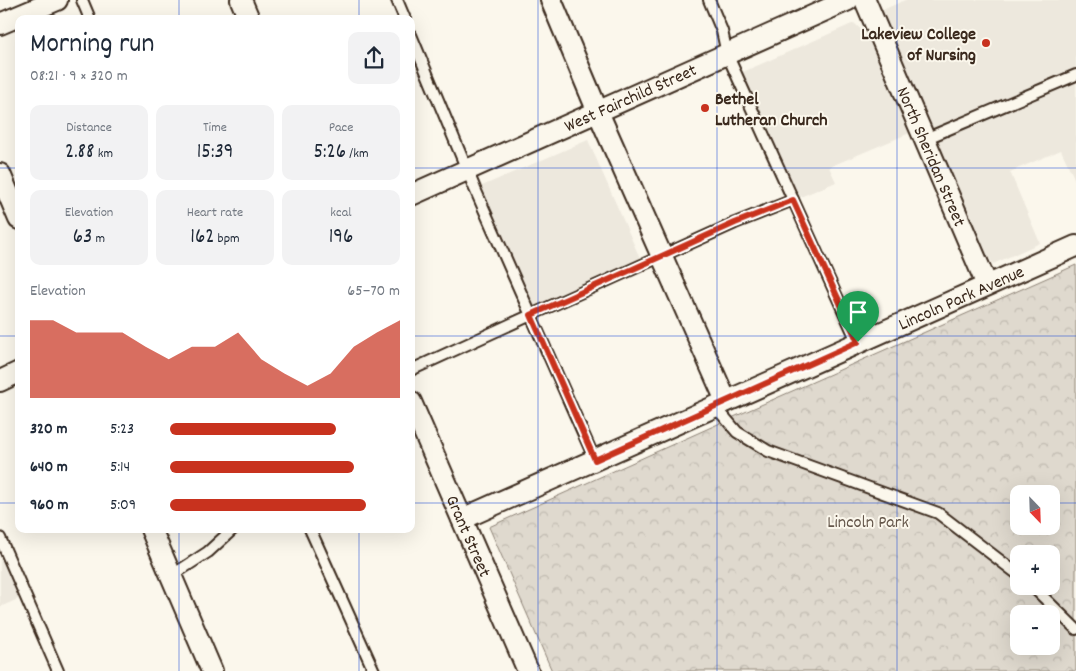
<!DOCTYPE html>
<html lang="en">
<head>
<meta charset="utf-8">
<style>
  :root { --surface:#fff; --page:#f2f2f3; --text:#1f2937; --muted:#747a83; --accent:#c8321e }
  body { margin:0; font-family:Dekko,sans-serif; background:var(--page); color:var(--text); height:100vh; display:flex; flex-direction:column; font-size:19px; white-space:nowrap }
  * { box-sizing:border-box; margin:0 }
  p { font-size:16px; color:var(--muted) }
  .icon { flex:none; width:28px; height:28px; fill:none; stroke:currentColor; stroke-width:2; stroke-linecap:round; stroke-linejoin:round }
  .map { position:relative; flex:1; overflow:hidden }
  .side { position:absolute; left:15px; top:15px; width:400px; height:518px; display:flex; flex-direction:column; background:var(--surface); border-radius:10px; box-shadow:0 5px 20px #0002 }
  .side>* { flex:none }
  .needle { width:32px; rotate:157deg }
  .tools { position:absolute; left:1010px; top:485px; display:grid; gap:10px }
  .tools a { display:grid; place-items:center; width:50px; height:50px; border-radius:10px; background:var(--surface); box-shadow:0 5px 20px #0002; font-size:25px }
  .pin { position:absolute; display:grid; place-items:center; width:42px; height:42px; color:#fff; margin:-51px -21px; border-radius:50% 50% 50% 0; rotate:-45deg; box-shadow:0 0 5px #0007 }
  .pin .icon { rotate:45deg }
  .round { display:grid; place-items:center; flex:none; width:52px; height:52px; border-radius:10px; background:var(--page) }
  .headline { display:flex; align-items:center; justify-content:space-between; height:85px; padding:0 15px }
  h1 { font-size:28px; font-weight:600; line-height:38px }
  .metrics { display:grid; grid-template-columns:repeat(3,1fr); gap:8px; height:85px; padding:5px 15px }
  .metrics div { display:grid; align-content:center; border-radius:10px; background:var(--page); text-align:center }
  .metrics b { font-size:21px; font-weight:600 }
  .metrics small { font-size:14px; font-weight:400 }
  .metrics p { font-size:14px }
  .chart { height:140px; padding:10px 15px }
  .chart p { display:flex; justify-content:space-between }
  .chart svg { width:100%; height:90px; margin-top:5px; fill:var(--accent); opacity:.7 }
  ul { padding:0 15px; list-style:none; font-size:16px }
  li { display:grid; grid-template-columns:80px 60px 1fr; align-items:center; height:38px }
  li i { height:12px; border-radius:6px; background:var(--accent) }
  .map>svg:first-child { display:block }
  .built { fill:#ede8dd }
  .park { fill:url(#park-crowns); stroke:#8d8276; fill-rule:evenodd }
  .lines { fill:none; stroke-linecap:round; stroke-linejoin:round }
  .lane-casing { stroke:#3b2a1e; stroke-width:14 }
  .street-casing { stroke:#3b2a1e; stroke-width:24 }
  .lane { stroke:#fbf7ec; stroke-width:10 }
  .street { stroke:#fbf7ec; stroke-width:20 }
  .route-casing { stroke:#fff; stroke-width:10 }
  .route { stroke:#c8321e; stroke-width:6 }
  .grid { fill:none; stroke:#1d4ed8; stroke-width:1; stroke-opacity:0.55 }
  .poi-dot { fill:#c8321e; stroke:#fbf7ec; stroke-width:2 }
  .labels { text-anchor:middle; stroke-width:4; stroke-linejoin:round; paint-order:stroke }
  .poi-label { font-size:18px; font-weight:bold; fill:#3b2a1e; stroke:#fbf7ec; text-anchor:end }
  .street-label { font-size:18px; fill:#3b2a1e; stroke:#fbf7ec }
  .park-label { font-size:18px; fill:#64564a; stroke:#fbf7ec }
</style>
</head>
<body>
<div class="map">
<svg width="1076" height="671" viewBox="0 0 1076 671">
  <defs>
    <pattern id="park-crowns" width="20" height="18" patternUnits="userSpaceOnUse" patternTransform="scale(1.25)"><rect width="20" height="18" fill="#dfd9ce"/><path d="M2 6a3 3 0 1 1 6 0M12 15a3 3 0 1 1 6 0" fill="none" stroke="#c0bab0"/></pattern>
  </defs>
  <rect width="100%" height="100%" fill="#fbf7ec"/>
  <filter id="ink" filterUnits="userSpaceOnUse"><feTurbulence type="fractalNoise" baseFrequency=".02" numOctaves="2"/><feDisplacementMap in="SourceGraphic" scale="10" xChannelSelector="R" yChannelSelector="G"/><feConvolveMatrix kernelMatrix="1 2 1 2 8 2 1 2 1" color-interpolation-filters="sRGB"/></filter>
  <g filter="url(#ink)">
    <g class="built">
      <polygon points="905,0 1076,0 1076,182 1061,150 1010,172 1040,243 993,264 980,245 940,147 937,134 931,126 882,11 885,9"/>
      <polygon points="854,23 868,36 912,132 829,167 836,182 793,200 736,75"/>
      <polygon points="588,140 643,265 531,315 475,189"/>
      <polygon points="0,538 25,596 0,607"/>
    </g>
    <path class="park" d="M1076,265V671H552L489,527L727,420ZM1019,494H1051V526H1019ZM1019,554H1051V586H1019ZM1019,614H1051V646H1019Z"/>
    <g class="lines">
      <defs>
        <g id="lane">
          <polyline points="82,0 90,19"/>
          <polyline points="397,0 405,19"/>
          <polyline points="709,0 722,31 727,54 858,343"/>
          <polyline points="411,35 475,189 595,460"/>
          <polyline points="925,139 1076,75"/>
          <polyline points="411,370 531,315 735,223 793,200"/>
          <polyline points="715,406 737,432 768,451 938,513 1019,575"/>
          <polyline points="310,529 374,671"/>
          <polyline points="0,538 58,671"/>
          <polyline points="171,576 208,552 233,529"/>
          <polyline points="1032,586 1076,629"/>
        </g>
        <g id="street">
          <polyline points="241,0 249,19"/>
          <polyline points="551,0 598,112 726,401"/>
          <path id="s1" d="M865,0L987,285"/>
          <polyline points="0,24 57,0"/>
          <polyline points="0,174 19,219"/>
          <path id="s2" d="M411,195L848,0"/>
          <polyline points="0,381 19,372"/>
          <path id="s3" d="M411,402L528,671"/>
          <path id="s4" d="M462,519L1076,246"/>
          <polyline points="151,529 212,671"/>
        </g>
      </defs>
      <use href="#lane" class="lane-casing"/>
      <use href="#street" class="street-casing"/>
      <use href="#lane" class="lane"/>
      <use href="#street" class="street"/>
    </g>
  </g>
  <g class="lines" filter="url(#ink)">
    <defs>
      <polygon id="route" points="793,200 858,342 595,460 531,315 735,223"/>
    </defs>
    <use href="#route" class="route-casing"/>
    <use href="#route" class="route"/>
  </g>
  <path class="grid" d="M179,0V19M359,0V19M538,0V671M717,0V671M897,0V671M0,168H19M411,168H1076M0,336H19M411,336H1076M0,503H19M411,503H1019M1051,503H1076M179,529V671M359,529V671"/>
  <g class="poi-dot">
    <circle cx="986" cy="43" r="5"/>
    <circle cx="705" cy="108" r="5"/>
  </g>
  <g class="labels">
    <g class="poi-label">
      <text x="976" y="39">Lakeview College<tspan x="976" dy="21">of Nursing</tspan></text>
      <text x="715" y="104" text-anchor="start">Bethel<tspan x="715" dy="21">Lutheran Church</tspan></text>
    </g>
    <g class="street-label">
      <text dy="6" stroke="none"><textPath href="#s2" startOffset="240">West Fairchild Street</textPath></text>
      <text dy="6" stroke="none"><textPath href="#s1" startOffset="170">North Sheridan Street</textPath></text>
      <text dy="6" stroke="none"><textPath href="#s4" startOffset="546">Lincoln Park Avenue</textPath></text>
      <text dy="6" stroke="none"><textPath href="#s3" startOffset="146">Grant Street</textPath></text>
    </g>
    <g class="park-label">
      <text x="868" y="527">Lincoln Park</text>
    </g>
  </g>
</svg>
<div class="tools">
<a><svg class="needle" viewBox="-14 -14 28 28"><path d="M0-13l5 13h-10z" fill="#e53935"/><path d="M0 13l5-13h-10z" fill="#747a83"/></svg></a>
<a>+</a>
<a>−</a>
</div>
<div class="pin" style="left:858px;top:342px;background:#1e9e55"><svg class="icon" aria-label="arrive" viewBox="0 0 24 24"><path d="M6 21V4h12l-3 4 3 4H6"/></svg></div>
<section class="side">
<div class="headline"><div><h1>Morning run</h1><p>08:21 · 9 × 320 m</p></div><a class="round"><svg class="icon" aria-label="share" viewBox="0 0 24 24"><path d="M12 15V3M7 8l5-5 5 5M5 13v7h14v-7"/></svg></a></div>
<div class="metrics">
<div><p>Distance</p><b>2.88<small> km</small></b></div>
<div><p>Time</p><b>15:39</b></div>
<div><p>Pace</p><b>5:26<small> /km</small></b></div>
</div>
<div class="metrics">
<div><p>Elevation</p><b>63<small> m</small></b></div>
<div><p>Heart rate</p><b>162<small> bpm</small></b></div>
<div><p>kcal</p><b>196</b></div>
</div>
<div class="chart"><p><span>Elevation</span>65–70 m</p>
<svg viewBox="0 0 160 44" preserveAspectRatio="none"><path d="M0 44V6L10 6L20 12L30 12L40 12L50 19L60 25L70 19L80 19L90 12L100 25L110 32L120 38L130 32L140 19L150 12L160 6V44z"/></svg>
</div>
<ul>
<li><b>320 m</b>5:23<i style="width:72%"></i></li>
<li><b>640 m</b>5:14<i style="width:80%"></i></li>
<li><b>960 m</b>5:09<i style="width:85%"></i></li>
</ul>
</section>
</div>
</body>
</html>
